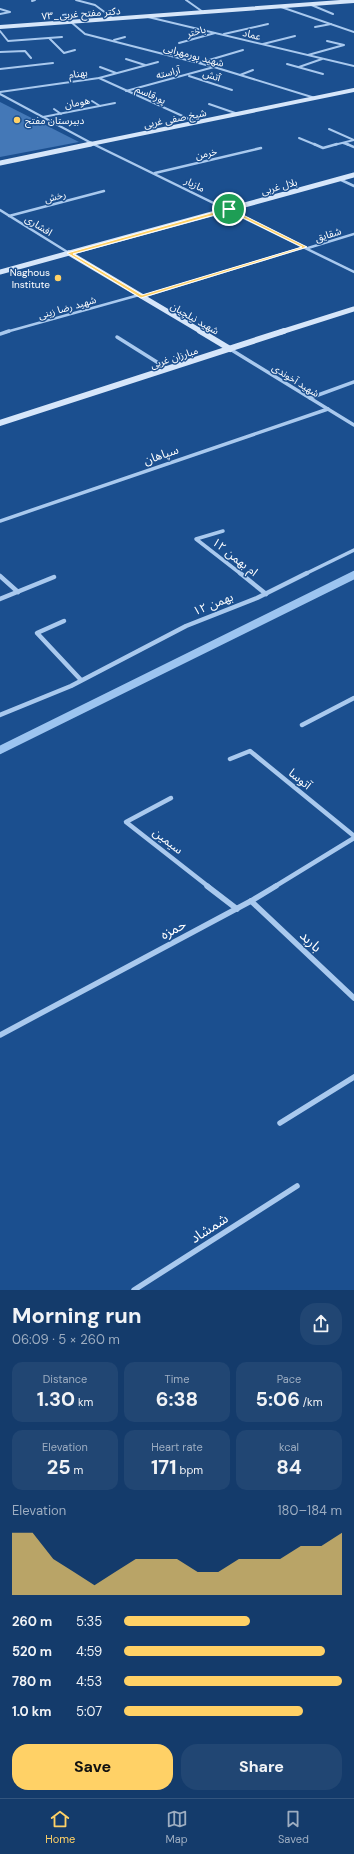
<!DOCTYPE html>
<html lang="en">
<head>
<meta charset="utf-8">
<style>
  :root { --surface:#143b6b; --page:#214673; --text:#f1f3f6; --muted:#9dadc1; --line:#33557e; --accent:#ffd166 }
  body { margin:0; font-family:"DM Sans","Noto Sans Arabic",sans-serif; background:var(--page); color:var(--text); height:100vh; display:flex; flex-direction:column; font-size:15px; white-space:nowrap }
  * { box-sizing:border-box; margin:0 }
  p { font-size:13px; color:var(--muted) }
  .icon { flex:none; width:22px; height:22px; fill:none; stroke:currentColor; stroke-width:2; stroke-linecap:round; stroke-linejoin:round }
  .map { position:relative; height:1290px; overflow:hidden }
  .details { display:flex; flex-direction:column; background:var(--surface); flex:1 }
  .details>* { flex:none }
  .pin { position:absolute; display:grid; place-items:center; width:34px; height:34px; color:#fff; margin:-17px; border:2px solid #fff; border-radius:50%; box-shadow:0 1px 4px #0007 }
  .round { display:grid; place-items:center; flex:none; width:42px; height:42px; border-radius:16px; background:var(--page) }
  .headline { display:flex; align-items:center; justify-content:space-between; height:68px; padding:0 12px }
  h1 { font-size:22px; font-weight:700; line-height:30px }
  .stats { display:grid; grid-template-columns:repeat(3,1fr); gap:6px; height:68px; padding:4px 12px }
  .stats div { display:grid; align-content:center; border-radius:10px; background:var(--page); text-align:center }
  .stats b { font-size:20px; font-weight:700 }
  .stats small { font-size:11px; font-weight:400 }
  .stats p { font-size:11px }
  .chart { height:112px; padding:8px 12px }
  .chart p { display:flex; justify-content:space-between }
  .chart svg { width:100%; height:72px; margin-top:4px; fill:var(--accent); opacity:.7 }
  .primary-button { display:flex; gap:8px; margin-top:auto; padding:8px 12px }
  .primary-button a { flex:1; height:46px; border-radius:16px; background:var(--accent); color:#111; font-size:16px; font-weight:700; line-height:46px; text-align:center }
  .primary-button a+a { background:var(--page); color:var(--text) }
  ul { padding:0 12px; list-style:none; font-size:13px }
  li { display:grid; grid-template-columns:64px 48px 1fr; align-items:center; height:30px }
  li i { height:10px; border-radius:5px; background:var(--accent) }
  .tab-bar { display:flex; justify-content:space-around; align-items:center; height:56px; border-top:1px solid var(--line); background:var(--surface); font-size:11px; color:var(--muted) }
  .tab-bar a { display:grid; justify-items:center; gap:2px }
  .tab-bar .on { color:var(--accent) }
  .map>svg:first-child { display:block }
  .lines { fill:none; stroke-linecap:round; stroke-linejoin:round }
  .stream { stroke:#9cc4f0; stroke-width:8 }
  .building { fill:#4478b7 }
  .street-far4 { stroke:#a9c9ee; stroke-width:2 }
  .street-far3 { stroke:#a9c9ee; stroke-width:2.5 }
  .street-far2 { stroke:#a9c9ee; stroke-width:3.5 }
  .street-far1 { stroke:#a9c9ee; stroke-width:4.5 }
  .street { stroke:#a9c9ee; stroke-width:5.5 }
  .secondary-far2 { stroke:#d6e6fa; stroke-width:4 }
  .secondary-far1 { stroke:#d6e6fa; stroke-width:5 }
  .secondary { stroke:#d6e6fa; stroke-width:6 }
  .route { fill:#ffd166; stroke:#fff; fill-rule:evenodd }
  .poi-dot { fill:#ffd166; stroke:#1b4f8f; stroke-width:1.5 }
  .labels { text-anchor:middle; stroke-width:3; stroke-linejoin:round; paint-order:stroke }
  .far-street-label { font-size:10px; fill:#fff; stroke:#1b4f8f }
  .far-poi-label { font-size:10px; fill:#fff; stroke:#1b4f8f; text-anchor:start }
  .street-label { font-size:12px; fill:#fff; stroke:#1b4f8f }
  .near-street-label { font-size:14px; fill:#fff; stroke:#1b4f8f }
</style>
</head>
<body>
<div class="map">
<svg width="354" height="1290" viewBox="0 0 354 1290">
  <rect width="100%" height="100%" fill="#1b4f8f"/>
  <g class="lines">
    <polyline class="stream" points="0,750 354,575"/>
  </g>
  <polygon class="building" points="0,102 79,142 0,157"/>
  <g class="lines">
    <g class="street-far4">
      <polyline points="76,0 95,5 114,19"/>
      <polyline points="186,0 203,12"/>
      <polyline points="32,1 35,0"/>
      <polyline points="309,4 333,14"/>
      <polyline points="281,7 354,32"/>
      <polyline points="0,9 10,12 0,14"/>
      <polyline points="72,14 63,15 74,22"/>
      <polyline points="148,17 354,66"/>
      <polyline points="71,22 85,34 214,67 315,98"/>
      <polyline points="315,27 331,24"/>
      <polyline points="0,31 8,41 62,37"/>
      <polyline points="224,34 268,24"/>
      <polyline points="49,38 64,53 75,50"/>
      <polyline points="114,40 125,37"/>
      <polyline points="179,43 215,33"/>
      <polyline points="263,44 295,36"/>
      <polyline points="0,52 25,51 31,58"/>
      <polyline points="308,55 344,45 327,41"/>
      <polyline points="126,59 145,65"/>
      <polyline points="199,63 243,50"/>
      <polyline points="287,64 323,74"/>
      <polyline points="100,67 116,73"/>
      <polyline points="299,67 322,59"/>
      <polyline points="0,69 53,63"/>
      <polyline points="240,75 253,70"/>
      <polyline points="189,76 232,90"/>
      <polyline points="99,78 198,123"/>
      <polyline points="126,91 214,67"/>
      <polyline points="0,92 99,78 158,62"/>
      <polyline points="0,94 95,145"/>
      <polyline points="92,101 100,106"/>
      <polyline points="209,104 238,114"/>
      <polyline points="54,109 61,114"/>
      <polyline points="43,117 115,103"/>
      <polyline points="329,129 354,140"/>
      <polyline points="299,138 316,145"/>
      <polyline points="343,143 349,145"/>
      <polyline points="334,145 354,140"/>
    </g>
    <g class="street-far3">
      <polyline points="93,144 354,272"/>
      <polyline points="314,144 323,148 337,144"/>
      <polyline points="347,144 354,147"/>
      <polyline points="155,173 261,148"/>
      <polyline points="339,179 354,186"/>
      <polyline points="0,210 69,253"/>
      <polyline points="9,216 104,191"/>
      <polyline points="308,248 354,234"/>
      <polyline points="142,297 305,247"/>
      <polyline points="6,332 139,295"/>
    </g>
    <g class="street-far2">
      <polyline points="0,334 9,331"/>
      <polyline points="117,337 168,369"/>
      <polyline points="230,349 354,425"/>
      <polyline points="310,398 354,382"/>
      <polyline points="0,521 328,409"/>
      <polyline points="223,531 196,539 241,574"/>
      <polyline points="305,574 354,550"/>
    </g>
    <g class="street-far1">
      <polyline points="240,573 266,594"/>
      <polyline points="0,576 18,592"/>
      <polyline points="0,599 54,577"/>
      <polyline points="64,621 37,633 81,680"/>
      <polyline points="0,715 71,686 186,626 257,598 307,573"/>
      <polyline points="302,725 354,698"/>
      <polyline points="230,759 250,751 354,836"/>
      <polyline points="171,798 126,822 209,887"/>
      <polyline points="274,887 354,838"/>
    </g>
    <g class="street">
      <polyline points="207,886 237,909"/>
      <polyline points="251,901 354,998"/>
      <polyline points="0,1035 251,901 276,886"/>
      <polyline points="280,1123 354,1077"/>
      <polyline points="134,1290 297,1186"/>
    </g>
    <g class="secondary-far2">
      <polyline points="0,27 354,1"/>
      <polyline points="86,145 354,90"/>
    </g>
    <g class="secondary-far1">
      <polyline points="0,163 91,144"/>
      <polyline points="69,253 202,332"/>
      <polyline points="0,272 354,175"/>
      <polyline points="281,332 354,309"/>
    </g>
    <g class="secondary">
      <polyline points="200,331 230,349"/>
      <polyline points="0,423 284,331"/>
    </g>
  </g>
  <path class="route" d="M229,208L307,247L141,298L67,253ZM229,211L302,247L142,295L73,254Z"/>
  <g class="poi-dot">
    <circle cx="17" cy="120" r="4"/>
    <circle cx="58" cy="278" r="4"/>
  </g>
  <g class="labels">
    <g class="far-street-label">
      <text transform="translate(81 13) rotate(-4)" y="4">۷۳_دکتر مفتح غربی</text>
      <text transform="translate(196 31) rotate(-15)" y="4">باختر</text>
      <text transform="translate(252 34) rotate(14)" y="4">عماد</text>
      <text transform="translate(194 55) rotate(15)" y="4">شهید پورمهرابی</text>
      <text transform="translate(168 72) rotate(-14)" y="4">آراسته</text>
      <text transform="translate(78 73) rotate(-9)" y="4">بهنام</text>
      <text transform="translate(212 75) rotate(18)" y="4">آتش</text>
      <text transform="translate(151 94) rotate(24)" y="4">پورقاسم</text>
      <text transform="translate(77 102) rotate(-11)" y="4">هومان</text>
      <text transform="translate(175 118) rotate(-11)" y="4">شیخ صفی غربی</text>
      <text transform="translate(206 153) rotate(-13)" y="4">خرمن</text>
      <text transform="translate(195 184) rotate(26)" y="4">مازیار</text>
      <text transform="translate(279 186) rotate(-15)" y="4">بلال غربی</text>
      <text transform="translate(55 196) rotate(-15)" y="4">رخش</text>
      <text transform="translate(39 225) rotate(32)" y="4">افشاری</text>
      <text transform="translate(328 234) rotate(-17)" y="4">شقایق</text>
      <text transform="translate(67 307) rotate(-16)" y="4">شهید رضا زینی</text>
      <text transform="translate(195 318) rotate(30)" y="4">شهید نیلچیان</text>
      <text transform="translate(174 357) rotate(-18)" y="4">مبارزان غربی</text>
      <text transform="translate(296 380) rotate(32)" y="4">شهید آخوندی</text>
    </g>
    <g class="far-poi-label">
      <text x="25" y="124">دبیرستان مفتح</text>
      <text x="50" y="276" text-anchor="end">Naghous<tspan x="50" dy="12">Institute</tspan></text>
    </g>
    <g class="street-label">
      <text transform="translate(161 455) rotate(-19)" y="4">سپاهان</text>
      <text transform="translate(235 557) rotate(38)" y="4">۱۲ ام بهمن</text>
      <text transform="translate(213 604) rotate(-22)" y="4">۱۲ بهمن</text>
      <text transform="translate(300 779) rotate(39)" y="4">آتوسا</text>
      <text transform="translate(168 841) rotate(38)" y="4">سیمین</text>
    </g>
    <g class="near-street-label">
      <text transform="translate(173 929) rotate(-28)" y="5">حمزه</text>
      <text transform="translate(311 941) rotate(43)" y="5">باربد</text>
      <text transform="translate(209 1228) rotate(-33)" y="5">شمشاد</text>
    </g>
  </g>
</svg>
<div class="pin" style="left:229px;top:209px;background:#1e9e55"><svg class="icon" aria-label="arrive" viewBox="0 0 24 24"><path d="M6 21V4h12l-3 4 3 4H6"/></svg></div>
</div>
<section class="details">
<div class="headline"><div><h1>Morning run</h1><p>06:09 · 5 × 260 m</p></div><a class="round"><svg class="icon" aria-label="share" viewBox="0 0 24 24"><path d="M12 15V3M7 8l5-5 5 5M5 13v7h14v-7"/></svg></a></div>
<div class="stats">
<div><p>Distance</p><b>1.30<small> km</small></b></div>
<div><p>Time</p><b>6:38</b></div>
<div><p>Pace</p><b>5:06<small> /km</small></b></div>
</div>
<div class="stats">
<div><p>Elevation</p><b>25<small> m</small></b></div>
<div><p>Heart rate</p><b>171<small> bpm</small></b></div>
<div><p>kcal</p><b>84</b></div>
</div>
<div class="chart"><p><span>Elevation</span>180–184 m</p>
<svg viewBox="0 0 160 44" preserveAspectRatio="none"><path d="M0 44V6L10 6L20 22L30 30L40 38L50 30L60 22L70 22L80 22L90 30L100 30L110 22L120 22L130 22L140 14L150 14L160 6V44z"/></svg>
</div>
<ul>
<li><b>260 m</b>5:35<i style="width:58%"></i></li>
<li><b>520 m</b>4:59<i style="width:92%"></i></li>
<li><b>780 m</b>4:53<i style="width:100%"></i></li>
<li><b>1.0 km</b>5:07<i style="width:82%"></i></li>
</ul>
<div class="primary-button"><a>Save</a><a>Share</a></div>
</section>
<nav class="tab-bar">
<a class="on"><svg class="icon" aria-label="home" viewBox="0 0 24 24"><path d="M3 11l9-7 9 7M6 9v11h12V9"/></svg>Home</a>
<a><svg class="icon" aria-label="map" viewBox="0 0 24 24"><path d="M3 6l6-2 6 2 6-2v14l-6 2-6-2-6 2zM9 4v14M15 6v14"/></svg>Map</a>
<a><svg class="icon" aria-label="saved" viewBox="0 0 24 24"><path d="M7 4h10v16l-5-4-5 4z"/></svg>Saved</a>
</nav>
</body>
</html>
